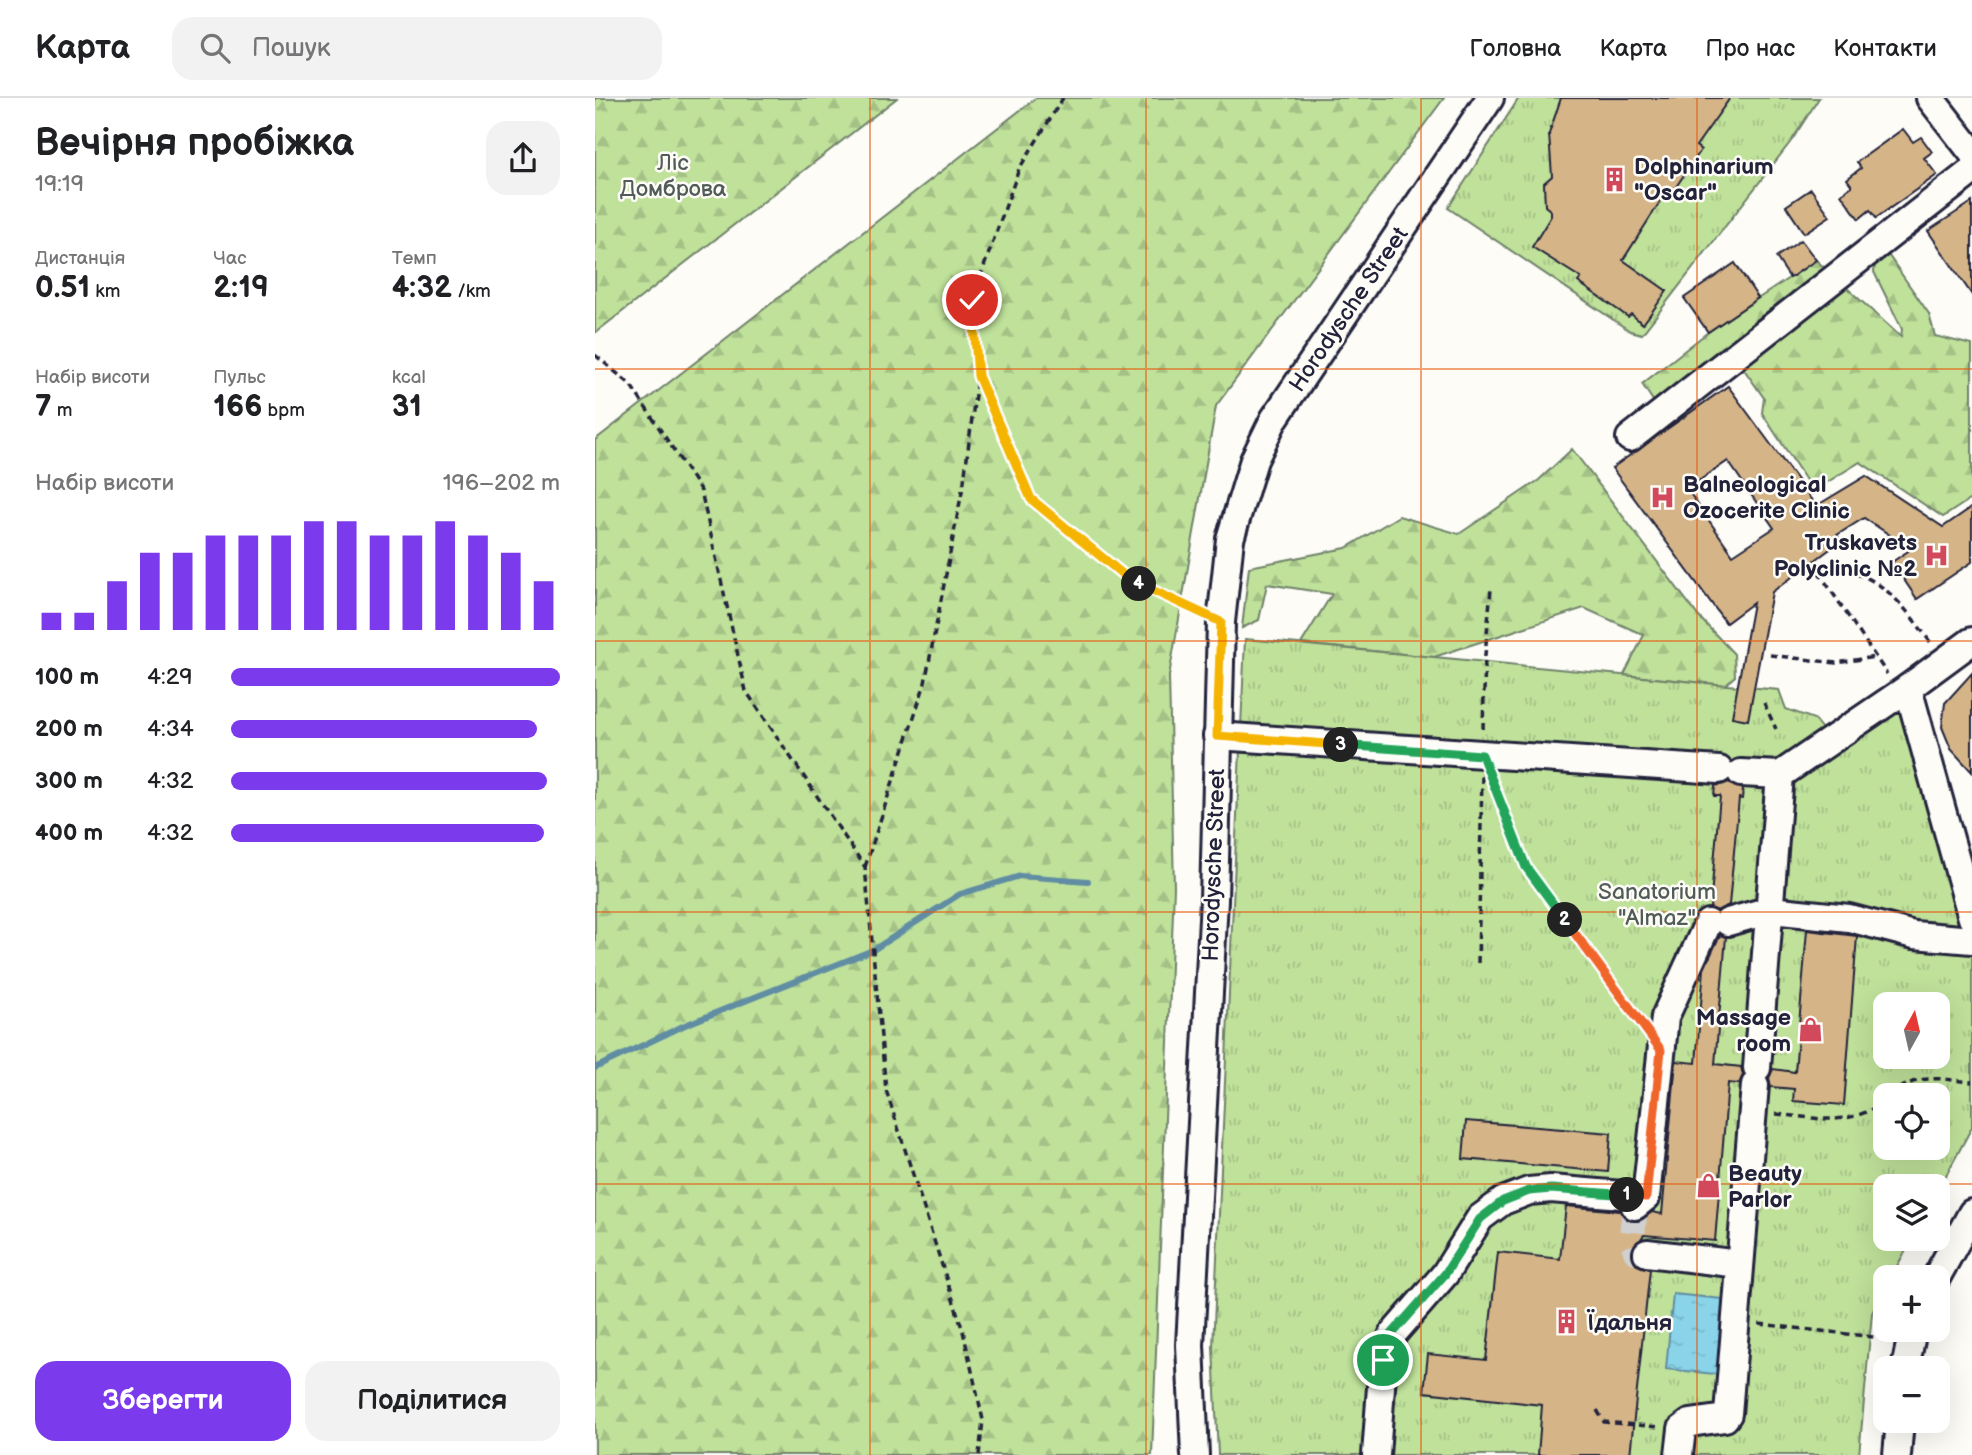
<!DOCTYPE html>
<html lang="uk">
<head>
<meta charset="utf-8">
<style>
  :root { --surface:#fff; --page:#f2f2f2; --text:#202124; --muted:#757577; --line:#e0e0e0; --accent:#7c3aed }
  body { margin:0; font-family:"Balsamiq Sans",sans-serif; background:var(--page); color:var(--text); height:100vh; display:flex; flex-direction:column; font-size:26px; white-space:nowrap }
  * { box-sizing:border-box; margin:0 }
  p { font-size:23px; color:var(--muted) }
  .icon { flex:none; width:38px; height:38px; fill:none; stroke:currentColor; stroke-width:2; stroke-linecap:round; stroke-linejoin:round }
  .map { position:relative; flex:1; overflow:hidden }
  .sheet { display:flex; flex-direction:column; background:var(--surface); width:595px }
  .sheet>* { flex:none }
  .needle { width:46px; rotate:8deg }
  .fabs { position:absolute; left:1278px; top:894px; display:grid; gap:14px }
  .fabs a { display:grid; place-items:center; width:77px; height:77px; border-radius:14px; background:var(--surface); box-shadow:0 7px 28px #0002; font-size:35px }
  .pin { position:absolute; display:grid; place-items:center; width:60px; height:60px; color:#fff; margin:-30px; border:4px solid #fff; border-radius:50%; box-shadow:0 2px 7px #0007 }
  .km { position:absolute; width:35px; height:35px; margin:-18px; border-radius:50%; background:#222; color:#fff; font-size:19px; line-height:35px; text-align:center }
  .round { display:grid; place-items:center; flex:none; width:74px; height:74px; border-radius:21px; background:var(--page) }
  .headline { display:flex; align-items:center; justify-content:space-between; height:119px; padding:0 35px }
  h1 { font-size:38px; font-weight:700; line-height:52px }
  .stats { display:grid; grid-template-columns:repeat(3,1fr); gap:10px; height:119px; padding:7px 35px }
  .stats div { display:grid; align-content:center }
  .stats b { font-size:30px; font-weight:700 }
  .stats small { font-size:19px; font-weight:400 }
  .stats p { font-size:19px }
  .chart { height:196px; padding:14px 35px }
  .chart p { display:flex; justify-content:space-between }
  .chart svg { width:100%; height:126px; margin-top:7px; stroke:var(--accent); stroke-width:6 }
  .action { display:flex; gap:14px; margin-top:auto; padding:14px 35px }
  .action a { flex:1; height:80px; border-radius:21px; background:var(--accent); color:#fff; font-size:28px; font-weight:700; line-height:80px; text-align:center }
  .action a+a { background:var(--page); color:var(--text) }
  ul { padding:0 35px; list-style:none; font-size:23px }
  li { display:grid; grid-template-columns:112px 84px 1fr; align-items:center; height:52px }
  li i { height:18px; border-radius:9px; background:var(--accent) }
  header { display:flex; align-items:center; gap:42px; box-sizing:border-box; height:98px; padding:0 35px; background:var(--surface); border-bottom:2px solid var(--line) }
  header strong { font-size:33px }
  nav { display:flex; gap:38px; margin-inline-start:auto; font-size:24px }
  .search { width:490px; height:63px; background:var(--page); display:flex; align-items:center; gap:18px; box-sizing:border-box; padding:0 24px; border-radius:21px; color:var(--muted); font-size:26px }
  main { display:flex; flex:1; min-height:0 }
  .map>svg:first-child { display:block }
  .forest { fill:url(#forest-firs); stroke:#70826a; stroke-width:2 }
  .park { fill:url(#park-tufts); stroke:#70826a; stroke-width:2; fill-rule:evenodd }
  .water { fill:url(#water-ripples); stroke:#608da3; stroke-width:2 }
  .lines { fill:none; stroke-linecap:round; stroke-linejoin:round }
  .stream { stroke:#608da3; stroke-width:6 }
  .building { fill:#d5b588; stroke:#22223b; stroke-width:2; fill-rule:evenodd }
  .minor-tunnel { stroke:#d1d0d1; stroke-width:26; stroke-dasharray:26 13; stroke-linecap:butt }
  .minor-casing { stroke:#22223b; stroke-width:32 }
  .path { stroke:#22223b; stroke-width:3.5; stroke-dasharray:7 5; stroke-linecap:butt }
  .minor { stroke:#fdfcf7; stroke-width:26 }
  .split-1-casing { stroke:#fff; stroke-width:14 }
  .split-2-casing { stroke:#fff; stroke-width:14 }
  .split-3-casing { stroke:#fff; stroke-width:14 }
  .split-4-casing { stroke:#fff; stroke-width:14 }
  .split-5-casing { stroke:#fff; stroke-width:14 }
  .split-1 { stroke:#22a559; stroke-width:9 }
  .split-2 { stroke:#f0652b; stroke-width:9 }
  .split-3 { stroke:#22a559; stroke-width:9 }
  .split-4 { stroke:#f5b400; stroke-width:9 }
  .split-5 { stroke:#f5b400; stroke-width:9 }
  .grid { fill:none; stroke:#e8590c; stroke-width:2; stroke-opacity:0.55 }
  .labels { text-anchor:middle; stroke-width:5; stroke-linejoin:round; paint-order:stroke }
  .park-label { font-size:23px; fill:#515b58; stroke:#fdfcf7 }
  .poi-label { font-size:23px; font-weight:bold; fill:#22223b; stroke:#fdfcf7; text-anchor:start }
  .street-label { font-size:23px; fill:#22223b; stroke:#fdfcf7 }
</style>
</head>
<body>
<header>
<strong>Карта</strong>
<div class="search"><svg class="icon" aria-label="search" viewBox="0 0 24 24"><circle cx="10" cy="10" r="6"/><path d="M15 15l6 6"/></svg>Пошук</div>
<nav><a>Головна</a><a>Карта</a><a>Про нас</a><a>Контакти</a></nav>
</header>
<main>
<section class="sheet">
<div class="headline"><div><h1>Вечірня пробіжка</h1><p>19:19</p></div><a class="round"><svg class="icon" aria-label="share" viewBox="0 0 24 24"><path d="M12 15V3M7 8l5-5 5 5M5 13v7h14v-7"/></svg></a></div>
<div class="stats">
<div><p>Дистанція</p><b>0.51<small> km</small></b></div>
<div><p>Час</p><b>2:19</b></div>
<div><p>Темп</p><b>4:32<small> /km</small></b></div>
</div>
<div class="stats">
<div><p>Набір висоти</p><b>7<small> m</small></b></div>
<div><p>Пульс</p><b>166<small> bpm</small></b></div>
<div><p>kcal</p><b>31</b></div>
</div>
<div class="chart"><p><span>Набір висоти</span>196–202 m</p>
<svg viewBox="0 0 160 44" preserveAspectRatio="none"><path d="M5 44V38M15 44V38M25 44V27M35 44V17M45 44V17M55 44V11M65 44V11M75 44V11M85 44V6M95 44V6M105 44V11M115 44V11M125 44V6M135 44V11M145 44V17M155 44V27"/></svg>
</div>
<ul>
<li><b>100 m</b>4:29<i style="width:100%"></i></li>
<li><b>200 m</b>4:34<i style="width:93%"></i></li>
<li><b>300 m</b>4:32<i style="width:96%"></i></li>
<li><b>400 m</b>4:32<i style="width:95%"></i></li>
</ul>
<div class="action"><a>Зберегти</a><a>Поділитися</a></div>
</section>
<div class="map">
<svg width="1377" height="1357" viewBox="0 0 1377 1357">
  <defs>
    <pattern id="forest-firs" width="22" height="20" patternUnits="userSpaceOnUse" patternTransform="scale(1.75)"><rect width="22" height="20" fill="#bfe19a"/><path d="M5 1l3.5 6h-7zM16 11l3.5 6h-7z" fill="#a4c186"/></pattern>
    <pattern id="park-tufts" width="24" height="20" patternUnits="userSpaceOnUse" patternTransform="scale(1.75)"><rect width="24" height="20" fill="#bfe19a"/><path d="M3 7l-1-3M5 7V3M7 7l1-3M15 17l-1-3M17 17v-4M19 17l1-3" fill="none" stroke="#a4c186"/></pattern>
    <pattern id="water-ripples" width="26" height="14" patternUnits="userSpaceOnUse" patternTransform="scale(1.75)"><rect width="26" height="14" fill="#89d4e9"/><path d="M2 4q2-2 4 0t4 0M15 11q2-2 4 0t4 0" fill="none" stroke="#76b6c9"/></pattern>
  </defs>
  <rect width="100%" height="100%" fill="#fdfcf7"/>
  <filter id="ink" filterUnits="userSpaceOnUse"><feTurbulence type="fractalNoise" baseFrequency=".0143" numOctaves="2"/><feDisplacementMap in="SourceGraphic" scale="14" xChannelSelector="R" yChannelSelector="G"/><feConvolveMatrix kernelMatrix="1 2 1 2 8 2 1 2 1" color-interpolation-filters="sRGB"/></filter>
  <g filter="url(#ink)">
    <g class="forest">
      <polygon points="0,0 302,0 0,235"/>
      <polygon points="441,0 849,0 621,308 574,578 579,789 557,1357 0,1357 0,342"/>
      <polygon points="1294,158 1334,216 1340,238 1377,247 1377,400 1348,419 1265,364 1218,393 1167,315 1169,300 1148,270 1072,324 1047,286 1113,234 1221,162 1306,239 1307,231 1279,174 1281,159"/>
      <polygon points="977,351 1104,519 1139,556 1140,578 1130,587 1029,577 1049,537 989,510 839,559 706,546 737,496 672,486 664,522 647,530 654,469 751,450 804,418 864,436 944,382"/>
    </g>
    <g class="park">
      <polygon points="924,0 1224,0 1197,42 1047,236 1035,233 853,110"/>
      <path d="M650,541L1184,592L1191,611L1219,621L1242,650L1306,610L1377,841V1029L1342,1094V1088H1290V1141H1317L1296,1179L1290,1180V1191L1277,1215L1264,1357H623L618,1249ZM1290,906H1342V959H1290ZM1290,998H1342V1050H1290Z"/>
    </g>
    <polygon class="water" points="1078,1196 1137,1202 1130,1277 1071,1271"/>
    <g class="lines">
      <polyline class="stream" points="0,970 90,927 278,852 365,796 425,778 493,783"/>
    </g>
    <g class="building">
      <polygon points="966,0 1135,0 1101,48 1106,52 1074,99 1070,96 1028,162 1072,193 1048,226 1036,216 1033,219 983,184 986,180 937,149 956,118 956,113 950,108 949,85 957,78 954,36"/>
      <polygon points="1308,31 1318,44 1326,39 1337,54 1329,60 1342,77 1281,120 1275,112 1264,121 1246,96 1257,88 1252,81 1266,70 1262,64"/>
      <polygon points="1216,91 1235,118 1209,135 1191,108"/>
      <polygon points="1377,104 1377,197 1333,133"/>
      <polygon points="1206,142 1221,162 1195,180 1181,159"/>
      <polygon points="1140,165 1163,200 1113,234 1089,200"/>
      <path d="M1133,288L1221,408L1271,378L1348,429L1377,409V464L1322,501L1297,464L1316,451L1269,420L1242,437L1246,443L1177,494L1153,622L1137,619L1158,505L1131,525L1017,370ZM1133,363L1179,430L1138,457L1092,391Z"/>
      <polygon points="1377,575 1377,674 1356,651 1347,629 1350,605"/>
      <polygon points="1134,684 1148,691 1147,701 1144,700 1134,807 1122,813 1115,810 1125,698 1119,698 1120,688"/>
      <polygon points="1212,832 1262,838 1249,1007 1198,1003 1199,991 1176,989 1174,980 1178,971 1200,974"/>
      <polygon points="1125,837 1131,839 1120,966 1146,969 1148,977 1144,986 1133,985 1120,1143 1049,1137 1037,1152 1042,1167 1055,1171 1035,1357 943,1357 947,1307 829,1294 833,1256 891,1262 903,1154 965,1161 971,1108 1025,1113 1034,1122 1042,1124 1057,1114 1067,1116 1081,963 1101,965 1109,871"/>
      <polygon points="871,1023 1016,1035 1013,1074 868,1061"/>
    </g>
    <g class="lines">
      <polyline class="minor-tunnel" points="1040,1108 1037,1139 1041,1153 1052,1155"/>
      <defs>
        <g id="minor">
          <polyline points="1335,0 1377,54"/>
          <polyline points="1035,340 1377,73"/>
          <polyline points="1377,543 1313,590 1377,820"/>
          <polyline points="622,638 1124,672"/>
          <polyline points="1146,675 1185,677"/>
          <polyline points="1133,824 1175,812 1254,820 1319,837 1377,842"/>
          <polyline points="1162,970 1185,677 1313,590"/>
          <polyline points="1040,1108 1051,1099 1070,919 1113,825"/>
          <polyline points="1052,1155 1145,1166"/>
          <polyline points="1341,1180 1377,1115"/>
          <polyline points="1310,1270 1318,1232"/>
          <polyline points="600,1357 595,1247 619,802 626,524 635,441 659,362 679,321 895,0"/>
          <polyline points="781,1357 788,1262 798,1236 850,1176 885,1120 908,1103 934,1093 956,1091 1051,1099"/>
          <polyline points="1084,1357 1087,1331 1095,1325 1130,1320 1133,1316 1160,987"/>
          <polyline points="1302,1357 1305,1323"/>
        </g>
      </defs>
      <use href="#minor" class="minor-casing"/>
      <g class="path">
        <polyline points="468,0 424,71 377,202 383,278 436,401 531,479 605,514"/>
        <polyline points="0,257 35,286 106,393 151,593 270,769 291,992 368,1233 388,1322 384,1357"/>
        <polyline points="1217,464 1292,576"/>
        <path d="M1225,476C1277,462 1309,508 1336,545"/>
        <polyline points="1175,557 1241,565 1280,559"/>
        <polyline points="1169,605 1181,631"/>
        <polyline points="888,631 890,557 896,491"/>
        <polyline points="896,679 931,769 1046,925"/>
        <polyline points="270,769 330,585 369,383 382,281"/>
        <polyline points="883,865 887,678"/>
        <path d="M1295,998C1322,974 1344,981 1377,984"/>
        <path d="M1181,1016C1221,1020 1257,1030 1290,1002"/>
        <polyline points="1164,1226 1279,1239"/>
        <polyline points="1002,1312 1009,1324 1064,1329"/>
      </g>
      <use href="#minor" class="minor"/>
    </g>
  </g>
  <g class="lines" filter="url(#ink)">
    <defs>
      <polyline id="split-1" points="788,1262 797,1236 850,1176 885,1121 908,1103 934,1093 956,1091 1032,1097"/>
      <polyline id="split-2" points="970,822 1066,952 1051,1099 1032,1097"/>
      <polyline id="split-3" points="746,647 887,657 931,769 970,822"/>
      <polyline id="split-4" points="544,486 626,524 622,638 746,647"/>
      <polyline id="split-5" points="377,202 383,278 436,401 531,479 544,486"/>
    </defs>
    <use href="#split-1" class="split-1-casing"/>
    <use href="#split-2" class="split-2-casing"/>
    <use href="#split-3" class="split-3-casing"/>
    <use href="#split-4" class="split-4-casing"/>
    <use href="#split-5" class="split-5-casing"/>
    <use href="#split-1" class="split-1"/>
    <use href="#split-2" class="split-2"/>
    <use href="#split-3" class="split-3"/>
    <use href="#split-4" class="split-4"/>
    <use href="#split-5" class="split-5"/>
  </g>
  <path class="grid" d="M275,0V1357M551,0V1357M826,0V1357M1102,0V1357M0,271H1377M0,543H1377M0,814H1377M0,1086H1377"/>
  <defs>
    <symbol id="building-bare" viewBox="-9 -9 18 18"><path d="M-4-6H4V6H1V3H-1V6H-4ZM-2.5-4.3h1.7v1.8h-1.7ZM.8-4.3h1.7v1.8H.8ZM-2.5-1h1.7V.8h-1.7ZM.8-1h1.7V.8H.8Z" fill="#d1495b" stroke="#fdfcf7" stroke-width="2.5" paint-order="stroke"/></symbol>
    <symbol id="hospital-bare" viewBox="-9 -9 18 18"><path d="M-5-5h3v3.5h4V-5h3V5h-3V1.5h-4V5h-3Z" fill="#d1495b" stroke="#fdfcf7" stroke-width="2.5" paint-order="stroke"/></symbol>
    <symbol id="shop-bare" viewBox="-9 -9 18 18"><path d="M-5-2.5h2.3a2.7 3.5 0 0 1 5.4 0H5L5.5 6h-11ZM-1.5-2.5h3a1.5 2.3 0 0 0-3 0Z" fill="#d1495b" stroke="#fdfcf7" stroke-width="2.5" paint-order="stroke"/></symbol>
  </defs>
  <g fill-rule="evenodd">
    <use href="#building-bare" x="1002" y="64" width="35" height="35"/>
    <use href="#hospital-bare" x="1050" y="382" width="35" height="35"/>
    <use href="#hospital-bare" x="1324" y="440" width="35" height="35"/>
    <use href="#shop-bare" x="1198" y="914" width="35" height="35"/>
    <use href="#shop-bare" x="1096" y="1070" width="35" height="35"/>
    <use href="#building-bare" x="954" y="1206" width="35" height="35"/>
  </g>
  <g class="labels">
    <g class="park-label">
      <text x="78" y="72">Ліс<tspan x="78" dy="26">Домброва</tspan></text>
      <text x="1062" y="801">Sanatorium<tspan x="1062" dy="26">"Almaz"</tspan></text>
    </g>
    <g class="poi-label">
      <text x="1039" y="76">Dolphinarium<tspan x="1039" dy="26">"Oscar"</tspan></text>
      <text x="1088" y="394">Balneological<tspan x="1088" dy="26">Ozocerite Clinic</tspan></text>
      <text x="1322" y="452" text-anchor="end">Truskavets<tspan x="1322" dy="26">Polyclinic №2</tspan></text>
      <text x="1196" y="927" text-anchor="end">Massage<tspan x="1196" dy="26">room</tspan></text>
      <text x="1133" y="1083">Beauty<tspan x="1133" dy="26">Parlor</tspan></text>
      <text x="992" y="1232">Їдальня</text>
    </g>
    <g class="street-label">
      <text transform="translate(753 211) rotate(-56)" y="8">Horodysche Street</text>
      <text transform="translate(618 767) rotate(-88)" y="8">Horodysche Street</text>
    </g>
  </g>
</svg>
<div class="fabs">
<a><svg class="needle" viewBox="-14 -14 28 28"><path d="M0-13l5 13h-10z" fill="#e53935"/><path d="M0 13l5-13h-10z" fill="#757577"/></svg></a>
<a><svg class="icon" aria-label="locate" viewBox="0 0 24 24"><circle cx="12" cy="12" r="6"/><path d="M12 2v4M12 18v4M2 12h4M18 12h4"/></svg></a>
<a><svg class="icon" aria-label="layers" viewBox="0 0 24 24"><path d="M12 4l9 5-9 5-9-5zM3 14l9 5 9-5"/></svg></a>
<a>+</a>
<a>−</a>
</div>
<div class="pin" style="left:788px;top:1262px;background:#1e9e55"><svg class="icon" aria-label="arrive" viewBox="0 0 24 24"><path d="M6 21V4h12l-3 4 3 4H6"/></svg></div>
<div class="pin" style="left:377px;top:202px;background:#d93025"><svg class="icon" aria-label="check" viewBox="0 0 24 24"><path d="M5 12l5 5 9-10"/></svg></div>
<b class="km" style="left:1032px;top:1097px">1</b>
<b class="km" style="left:970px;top:822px">2</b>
<b class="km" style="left:746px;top:647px">3</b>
<b class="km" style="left:544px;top:486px">4</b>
</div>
</main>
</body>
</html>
